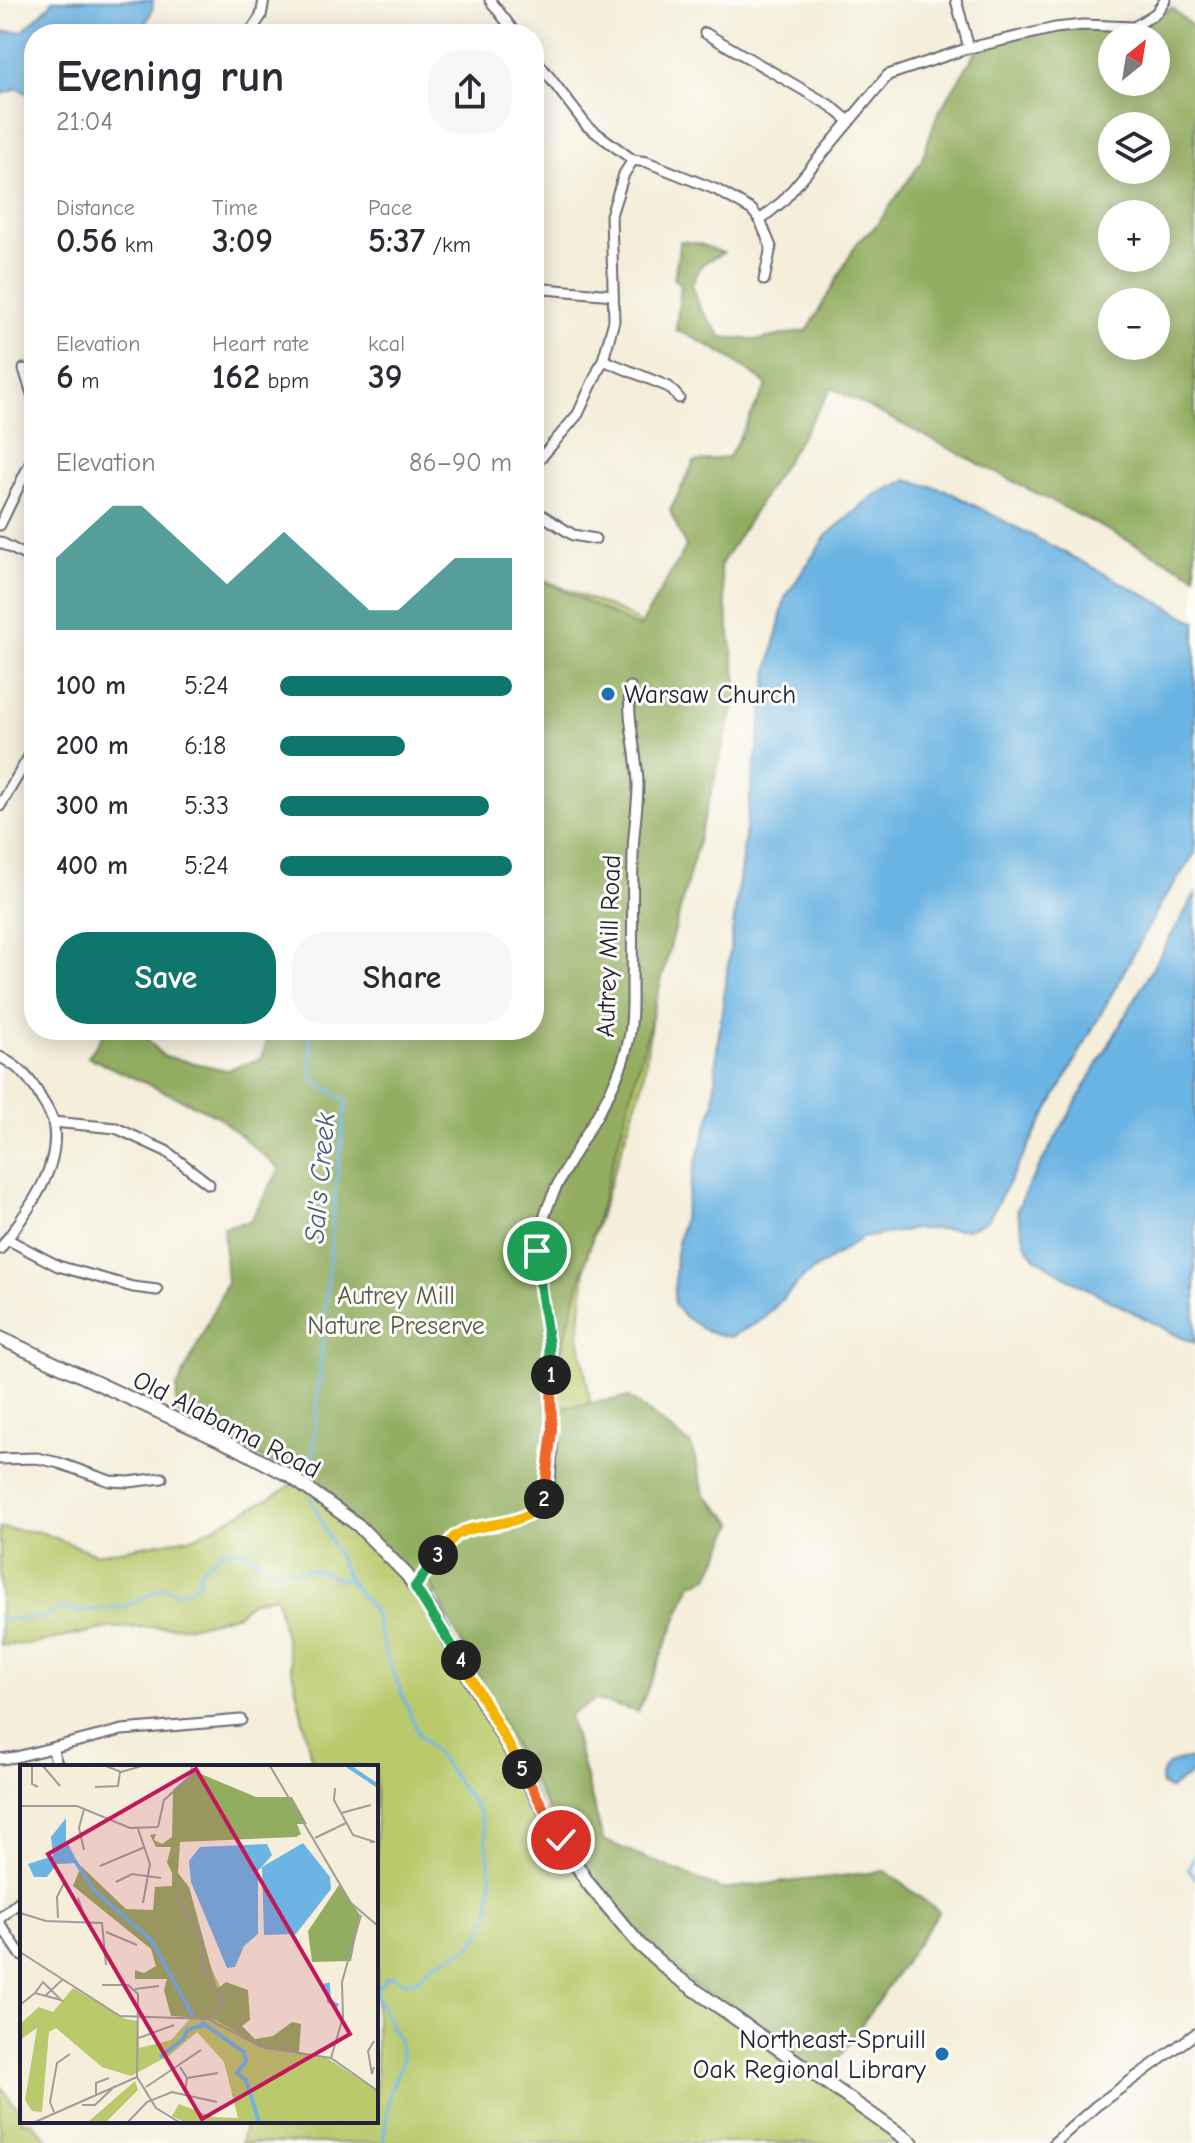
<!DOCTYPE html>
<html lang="en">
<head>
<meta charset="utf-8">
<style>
  :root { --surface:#fff; --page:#f7f7f7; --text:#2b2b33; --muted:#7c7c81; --accent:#0f766e }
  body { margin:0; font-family:"Comic Neue",sans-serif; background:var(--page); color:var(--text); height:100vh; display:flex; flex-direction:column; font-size:30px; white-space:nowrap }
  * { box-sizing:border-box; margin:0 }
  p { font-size:26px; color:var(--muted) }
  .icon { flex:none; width:44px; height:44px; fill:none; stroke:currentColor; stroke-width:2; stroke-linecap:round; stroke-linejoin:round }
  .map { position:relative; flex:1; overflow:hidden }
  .sheet { position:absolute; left:24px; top:24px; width:520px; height:1016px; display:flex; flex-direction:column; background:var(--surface); border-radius:32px; box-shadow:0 4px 20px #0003 }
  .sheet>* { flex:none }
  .needle { width:52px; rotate:30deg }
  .controls { position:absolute; left:1098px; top:24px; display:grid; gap:16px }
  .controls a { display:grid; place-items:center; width:72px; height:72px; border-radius:50%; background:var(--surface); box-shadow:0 4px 20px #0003; font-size:40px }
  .pin { position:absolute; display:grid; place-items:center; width:68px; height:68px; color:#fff; margin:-34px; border:4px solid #fff; border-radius:50%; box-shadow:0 2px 8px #0007 }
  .km { position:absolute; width:40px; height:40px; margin:-20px; border-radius:50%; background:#222; color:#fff; font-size:22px; line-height:40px; text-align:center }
  .round { display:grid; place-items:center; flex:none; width:84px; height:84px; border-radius:32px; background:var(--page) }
  .headline { display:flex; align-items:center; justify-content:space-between; height:136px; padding:0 32px }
  h1 { font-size:44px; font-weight:700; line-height:60px }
  .metrics { display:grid; grid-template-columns:repeat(3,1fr); gap:12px; height:136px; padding:8px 32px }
  .metrics div { display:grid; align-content:center }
  .metrics b { font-size:34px; font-weight:700 }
  .metrics small { font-size:22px; font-weight:400 }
  .metrics p { font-size:22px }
  .chart { height:224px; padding:16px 32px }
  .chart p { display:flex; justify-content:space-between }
  .chart svg { width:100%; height:144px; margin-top:8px; fill:var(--accent); opacity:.7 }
  .primary-button { display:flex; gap:16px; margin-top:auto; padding:16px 32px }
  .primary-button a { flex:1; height:92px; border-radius:32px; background:var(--accent); color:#fff; font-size:32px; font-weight:700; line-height:92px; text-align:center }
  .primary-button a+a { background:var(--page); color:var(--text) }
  ul { padding:0 32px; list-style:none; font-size:26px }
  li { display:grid; grid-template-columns:128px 96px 1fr; align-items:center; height:60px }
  li i { height:20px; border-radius:10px; background:var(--accent) }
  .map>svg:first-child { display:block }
  .green { fill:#b9c96c; stroke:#6e7654; stroke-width:2 }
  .forest { fill:#92ad60; stroke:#5a684e; stroke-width:2; fill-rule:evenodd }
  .water { fill:#6bb4e3; stroke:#466b8f; stroke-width:2 }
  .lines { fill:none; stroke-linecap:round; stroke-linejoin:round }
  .stream { stroke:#6bb4e3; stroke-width:3 }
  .minor-casing { stroke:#6c6973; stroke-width:13 }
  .secondary-casing { stroke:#6c6973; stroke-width:16 }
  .minor { stroke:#fff; stroke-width:9 }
  .secondary { stroke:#fff; stroke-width:12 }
  .split-1-casing { stroke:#fff; stroke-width:16 }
  .split-2-casing { stroke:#fff; stroke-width:16 }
  .split-3-casing { stroke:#fff; stroke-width:16 }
  .split-4-casing { stroke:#fff; stroke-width:16 }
  .split-5-casing { stroke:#fff; stroke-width:16 }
  .split-6-casing { stroke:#fff; stroke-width:16 }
  .split-1 { stroke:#22a559; stroke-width:10 }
  .split-2 { stroke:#f0652b; stroke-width:10 }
  .split-3 { stroke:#f5b400; stroke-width:10 }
  .split-4 { stroke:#22a559; stroke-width:10 }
  .split-5 { stroke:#f5b400; stroke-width:10 }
  .split-6 { stroke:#f0652b; stroke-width:10 }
  .poi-dot { fill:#1f6fb2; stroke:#fdfcf7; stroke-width:3 }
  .labels { text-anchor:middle; stroke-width:6; stroke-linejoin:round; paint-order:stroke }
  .poi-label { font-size:26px; fill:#22223b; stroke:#fdfcf7; text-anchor:start }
  .street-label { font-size:26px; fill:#22223b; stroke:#fdfcf7 }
  .park-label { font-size:26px; fill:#575c4c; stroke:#fdfcf7 }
  .water-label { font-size:28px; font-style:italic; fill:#3f5c7e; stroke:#fdfcf7 }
  .inset-river { fill:none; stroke:#6bb4e3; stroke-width:4 }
  .inset-road { fill:none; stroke:#a09c9a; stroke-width:2 }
  .view { fill:#c2185b; fill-opacity:0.15; stroke:#c2185b; stroke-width:4 }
  .inset-edge { fill:none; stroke:#22223b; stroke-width:4 }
</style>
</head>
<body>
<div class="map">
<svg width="1195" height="2143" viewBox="0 0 1195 2143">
  <rect width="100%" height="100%" fill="#fdfcf7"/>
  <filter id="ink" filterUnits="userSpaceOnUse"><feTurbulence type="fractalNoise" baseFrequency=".0125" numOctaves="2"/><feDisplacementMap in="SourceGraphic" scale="16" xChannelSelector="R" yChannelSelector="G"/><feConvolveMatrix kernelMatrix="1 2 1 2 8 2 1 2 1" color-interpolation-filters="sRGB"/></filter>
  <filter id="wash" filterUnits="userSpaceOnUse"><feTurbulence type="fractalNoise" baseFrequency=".006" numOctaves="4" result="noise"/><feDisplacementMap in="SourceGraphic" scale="32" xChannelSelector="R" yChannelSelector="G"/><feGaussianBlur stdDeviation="1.8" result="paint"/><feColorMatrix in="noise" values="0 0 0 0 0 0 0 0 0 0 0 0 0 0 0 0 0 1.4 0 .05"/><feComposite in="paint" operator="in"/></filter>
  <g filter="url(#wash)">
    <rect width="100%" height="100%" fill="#f4eeda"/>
    <g class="green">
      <polygon points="534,576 626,614 656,635 659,965 643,1082 586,1258 579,1335 594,1426 490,1568 426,1599 499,1713 550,1829 899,2143 241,2143 246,2121 376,2121 376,1767 313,1767 276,1596 252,1601 238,1614 194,1626 108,1628 31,1644 0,1645 0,1528 40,1532 96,1554 195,1537 281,1492 297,1480 277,1466 176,1412 324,1101 534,1030"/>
      <polygon points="0,2087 22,2113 22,2121 30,2121 52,2143 0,2143"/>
    </g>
    <path class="forest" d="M1172,8L1195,29V575L832,388L720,566L738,690L632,1092L545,1410L629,1397L691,1445L705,1495L734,1523L709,1577L691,1584L638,1712L596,1700L569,1715L603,1840L721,1889L886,1871L939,1912L825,2078L687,1979L609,1915L583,1878L429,1581L407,1574L300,1478L176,1412L177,1388L227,1282L223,1227L250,1221L280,1169L216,1115L88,1057L106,1030H139L163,1056L227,1070L262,1058L270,1030H534V576L639,628L686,547L670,511L694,462L729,457L767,385C739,362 709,344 676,330L681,284L674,280L680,241L697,243L723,253L702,264L692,284L700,308L722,337L758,340L808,330L857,243L876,226L921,162L937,115L979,47L1094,21L1128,32ZM1112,38H1156V82H1112ZM1112,126H1156V170H1112ZM1112,214H1156V258H1112ZM1112,302H1156V346H1112Z"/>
    <g class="water">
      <polygon points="52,0 153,0 152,10 141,34 34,34 34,98 18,88 0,95 0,32 23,31 51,4"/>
      <polygon points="907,480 945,490 1195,621 1195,853 1162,902 988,1220 969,1229 916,1229 862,1238 805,1276 762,1320 731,1337 708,1332 685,1317 674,1304 676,1253 694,1168 714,1104 717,1049 749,805 769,669 785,598 826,536 873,496"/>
      <polygon points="1195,894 1195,1343 1180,1337 1067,1278 1035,1257 1026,1245 1017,1210 1027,1188"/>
      <path d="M1195,1758V1774L1184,1778L1170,1789L1162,1785C1157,1763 1177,1760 1195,1758Z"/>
    </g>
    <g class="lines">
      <g class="stream">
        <polyline points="310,1486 335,1196 346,1101 312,1078 310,1030"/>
        <polyline points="310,1497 349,1580 374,1612 385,1653 419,1735 440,1758 479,1812 485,1833 492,1883 489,1914 479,1937 471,1947 433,1964 417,1980 404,1982 394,1976 386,1978 376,1990 378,2000 399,2042 403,2060 390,2091 383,2143"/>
        <polyline points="0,1619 43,1618 61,1608 79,1611 124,1607 164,1587 179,1593 198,1584 200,1570 223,1550 243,1550 272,1569 321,1571 338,1579 349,1580"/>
        <polyline points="1195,1855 1188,1869 1195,1878"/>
      </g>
    </g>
  </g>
  <g filter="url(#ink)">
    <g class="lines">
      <defs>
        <g id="minor">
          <polyline points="490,0 516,34"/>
          <polyline points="956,0 969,48"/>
          <polyline points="705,33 831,106 849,121"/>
          <polyline points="249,34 261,16 264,0"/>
          <polyline points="534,57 587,126 633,160 647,162 717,190 752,210 760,220 771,247 764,280"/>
          <polyline points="760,220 783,201 888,75 969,48 1055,28 1083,25 1134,27 1156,13 1165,0"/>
          <polyline points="534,288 613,295"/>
          <polyline points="603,360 669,387 679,398"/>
          <polyline points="24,369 34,400"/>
          <polyline points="534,466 578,414 603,360 614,321 611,215 624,174 633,160"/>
          <polyline points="534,510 573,535 595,539"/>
          <polyline points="0,525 34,455"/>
          <polyline points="0,542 34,560"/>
          <polyline points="0,806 34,748"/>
          <path d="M0,1057C20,1067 32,1080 42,1100C46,1106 51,1115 53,1122C63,1169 25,1214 0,1249"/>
          <polyline points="53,1122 116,1128 166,1151 209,1184"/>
          <polyline points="7,1239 58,1266 133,1287 157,1290"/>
          <polyline points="0,1459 37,1458 59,1463 110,1481 129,1482 162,1478"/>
          <path d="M415,1587C428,1570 439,1547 457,1535C483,1519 528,1530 544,1500C558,1472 552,1353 547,1319C544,1295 535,1272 538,1247C545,1173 616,1111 629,1038C633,1020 632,1001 632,983C633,941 632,898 633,856C633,832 638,808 638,784C637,750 627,722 630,687"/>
          <polyline points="52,1748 58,1767"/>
          <polyline points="0,1759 16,1757 122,1730 241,1720"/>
          <polyline points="0,1918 22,1899"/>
          <polyline points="0,1924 22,1956"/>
          <polyline points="1054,2143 1096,2106 1195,2034"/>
        </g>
        <polyline id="secondary" points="0,1338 237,1448 290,1476 358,1525 407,1575 434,1615 561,1840 588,1883 640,1945 674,1975 912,2143"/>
      </defs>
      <use href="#minor" class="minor-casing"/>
      <use href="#secondary" class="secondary-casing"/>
      <use href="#minor" class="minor"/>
      <use href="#secondary" class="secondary"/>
    </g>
  </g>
  <g class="lines" filter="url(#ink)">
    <defs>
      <path id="split-1" d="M537,1251C539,1293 550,1333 551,1375"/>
      <polyline id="split-2" points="544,1499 552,1430 551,1375"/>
      <path id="split-3" d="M438,1555L455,1536L464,1531C491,1522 528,1526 544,1499"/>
      <polyline id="split-4" points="438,1555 415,1587 461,1660"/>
      <polyline id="split-5" points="461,1660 522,1769"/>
      <polyline id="split-6" points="522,1769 561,1840"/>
    </defs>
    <use href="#split-1" class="split-1-casing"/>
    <use href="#split-2" class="split-2-casing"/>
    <use href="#split-3" class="split-3-casing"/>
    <use href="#split-4" class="split-4-casing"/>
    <use href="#split-5" class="split-5-casing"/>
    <use href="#split-6" class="split-6-casing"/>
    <use href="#split-1" class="split-1"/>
    <use href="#split-2" class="split-2"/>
    <use href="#split-3" class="split-3"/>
    <use href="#split-4" class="split-4"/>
    <use href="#split-5" class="split-5"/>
    <use href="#split-6" class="split-6"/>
  </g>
  <g class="poi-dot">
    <circle cx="608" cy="694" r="8"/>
    <circle cx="942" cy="2054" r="8"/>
  </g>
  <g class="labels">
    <g class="poi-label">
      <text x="624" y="703">Warsaw Church</text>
      <text x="926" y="2048" text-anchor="end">Northeast-Spruill<tspan x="926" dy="30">Oak Regional Library</tspan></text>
    </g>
    <g class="street-label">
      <text transform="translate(608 946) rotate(-88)" y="9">Autrey Mill Road</text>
      <text transform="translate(227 1424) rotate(27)" y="9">Old Alabama Road</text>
    </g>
    <g class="park-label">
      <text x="396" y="1304">Autrey Mill<tspan x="396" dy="30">Nature Preserve</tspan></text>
    </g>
    <g class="water-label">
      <text transform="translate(319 1178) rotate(-85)" y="10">Sal's Creek</text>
    </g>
  </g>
  <g transform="translate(20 1765)">
    <rect width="358" height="358" fill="#f4eeda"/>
    <path d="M155,121L164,124L191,203L227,276L307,293L358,326V357H164L152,351L159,339L193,352L218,353L204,297L177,267L150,290L111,311L82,302L36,263L29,267L22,347L12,346L5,335L17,263L0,275V259L19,242L33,247L53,223L106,254L118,256L119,283L151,275L170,254L147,202L134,145L135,122ZM115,316L118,325L86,357H68Z" fill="#b9c96c"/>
    <path d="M174,6L236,32H272L287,59H277L281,69L276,72L160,77L158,108L169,122L197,224L206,217L228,225L230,255L222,261L235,274L253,271L272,257L281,259L279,287L241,283L195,254L151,251L144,225L147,214H115V205L124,208L136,201L131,184L53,121L61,101L106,144L133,145L135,122L152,121V108L147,97L151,82H136L130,70L136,69L134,75L142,79L152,72L153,25ZM319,120L340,150L331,196L292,197L288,166Z" fill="#92ad60"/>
    <path d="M46,53V75L58,98L37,99L27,112H14L8,99L33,91L31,72ZM283,78L310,112L311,124L276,169L244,170L242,102ZM247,79L252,90L238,106V169L224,181L215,202L207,203L171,117L169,96L180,82Z" fill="#6bb4e3"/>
    <path class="inset-river" d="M328,1L358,21M55,96L74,125L132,176L173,251M303,221L308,220L309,236L318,241M181,257L224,287L226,296L217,308L226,315L239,357M140,292L164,273L167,265L184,260"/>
    <path class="inset-road" d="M12,1V19L18,22M23,1L40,21M86,1L101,7L122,1M250,1L331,138L358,161M75,22L98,21L100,7M315,23L314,35L333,70L355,77H350M0,41H57L110,63L138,62M64,44L59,63L64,85M321,48L351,40M138,62L144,35L171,11L172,1M118,64L130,99L123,138M295,73L326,58M80,101L125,82M96,117L112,109L141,113M156,129L180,172L183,203L203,235L193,256M58,133L66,156M0,148L26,156L82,158L86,200M38,153L37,132L44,118M86,167L117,180M0,187L100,251L188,254L241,282L311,293L358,326M82,220H108L118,229L117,312L136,343L159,357M115,224L139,221M25,231L43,214M0,240L15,228L41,235L23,217L15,228M116,274L154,260M351,281L354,276L348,286L352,309L354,302M311,293L323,252L322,217L341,150M160,302L167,313L165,327M167,313L198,308M126,322L181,285M76,331V318L89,313M62,340H75L95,321M34,347L30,337L37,298L50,289M15,357L117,312M108,357L127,337L152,327L197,337"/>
    <path class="view" d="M176,4L330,269L182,354L28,89Z"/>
    <rect width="358" height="358" class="inset-edge"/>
  </g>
</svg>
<div class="controls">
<a><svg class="needle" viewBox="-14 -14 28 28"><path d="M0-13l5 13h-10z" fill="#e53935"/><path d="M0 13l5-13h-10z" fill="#7c7c81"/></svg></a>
<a><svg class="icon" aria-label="layers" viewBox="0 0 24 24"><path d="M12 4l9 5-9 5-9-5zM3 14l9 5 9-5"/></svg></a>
<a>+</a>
<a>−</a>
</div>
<div class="pin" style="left:537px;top:1251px;background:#1e9e55"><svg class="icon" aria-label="arrive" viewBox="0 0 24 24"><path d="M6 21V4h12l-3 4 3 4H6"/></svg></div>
<div class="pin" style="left:561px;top:1840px;background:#d93025"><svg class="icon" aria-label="check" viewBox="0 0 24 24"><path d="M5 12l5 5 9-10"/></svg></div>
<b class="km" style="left:551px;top:1375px">1</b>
<b class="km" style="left:544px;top:1499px">2</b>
<b class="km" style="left:438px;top:1555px">3</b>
<b class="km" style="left:461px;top:1660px">4</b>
<b class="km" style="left:522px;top:1769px">5</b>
<section class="sheet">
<div class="headline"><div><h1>Evening run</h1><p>21:04</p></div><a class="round"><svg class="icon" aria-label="share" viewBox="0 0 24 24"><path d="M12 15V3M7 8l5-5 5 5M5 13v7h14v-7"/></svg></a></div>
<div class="metrics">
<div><p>Distance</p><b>0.56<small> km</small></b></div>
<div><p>Time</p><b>3:09</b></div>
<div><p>Pace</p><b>5:37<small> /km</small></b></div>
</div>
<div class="metrics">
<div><p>Elevation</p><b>6<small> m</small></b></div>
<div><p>Heart rate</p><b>162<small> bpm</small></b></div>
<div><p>kcal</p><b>39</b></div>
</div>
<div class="chart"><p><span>Elevation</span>86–90 m</p>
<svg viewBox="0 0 160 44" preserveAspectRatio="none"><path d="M0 44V22L10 14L20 6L30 6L40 14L50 22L60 30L70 22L80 14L90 22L100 30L110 38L120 38L130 30L140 22L150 22L160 22V44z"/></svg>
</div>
<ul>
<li><b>100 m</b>5:24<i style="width:100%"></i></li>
<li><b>200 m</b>6:18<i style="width:54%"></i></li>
<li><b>300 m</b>5:33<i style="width:90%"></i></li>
<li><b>400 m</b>5:24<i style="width:100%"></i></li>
</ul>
<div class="primary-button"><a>Save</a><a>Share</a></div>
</section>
</div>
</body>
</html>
